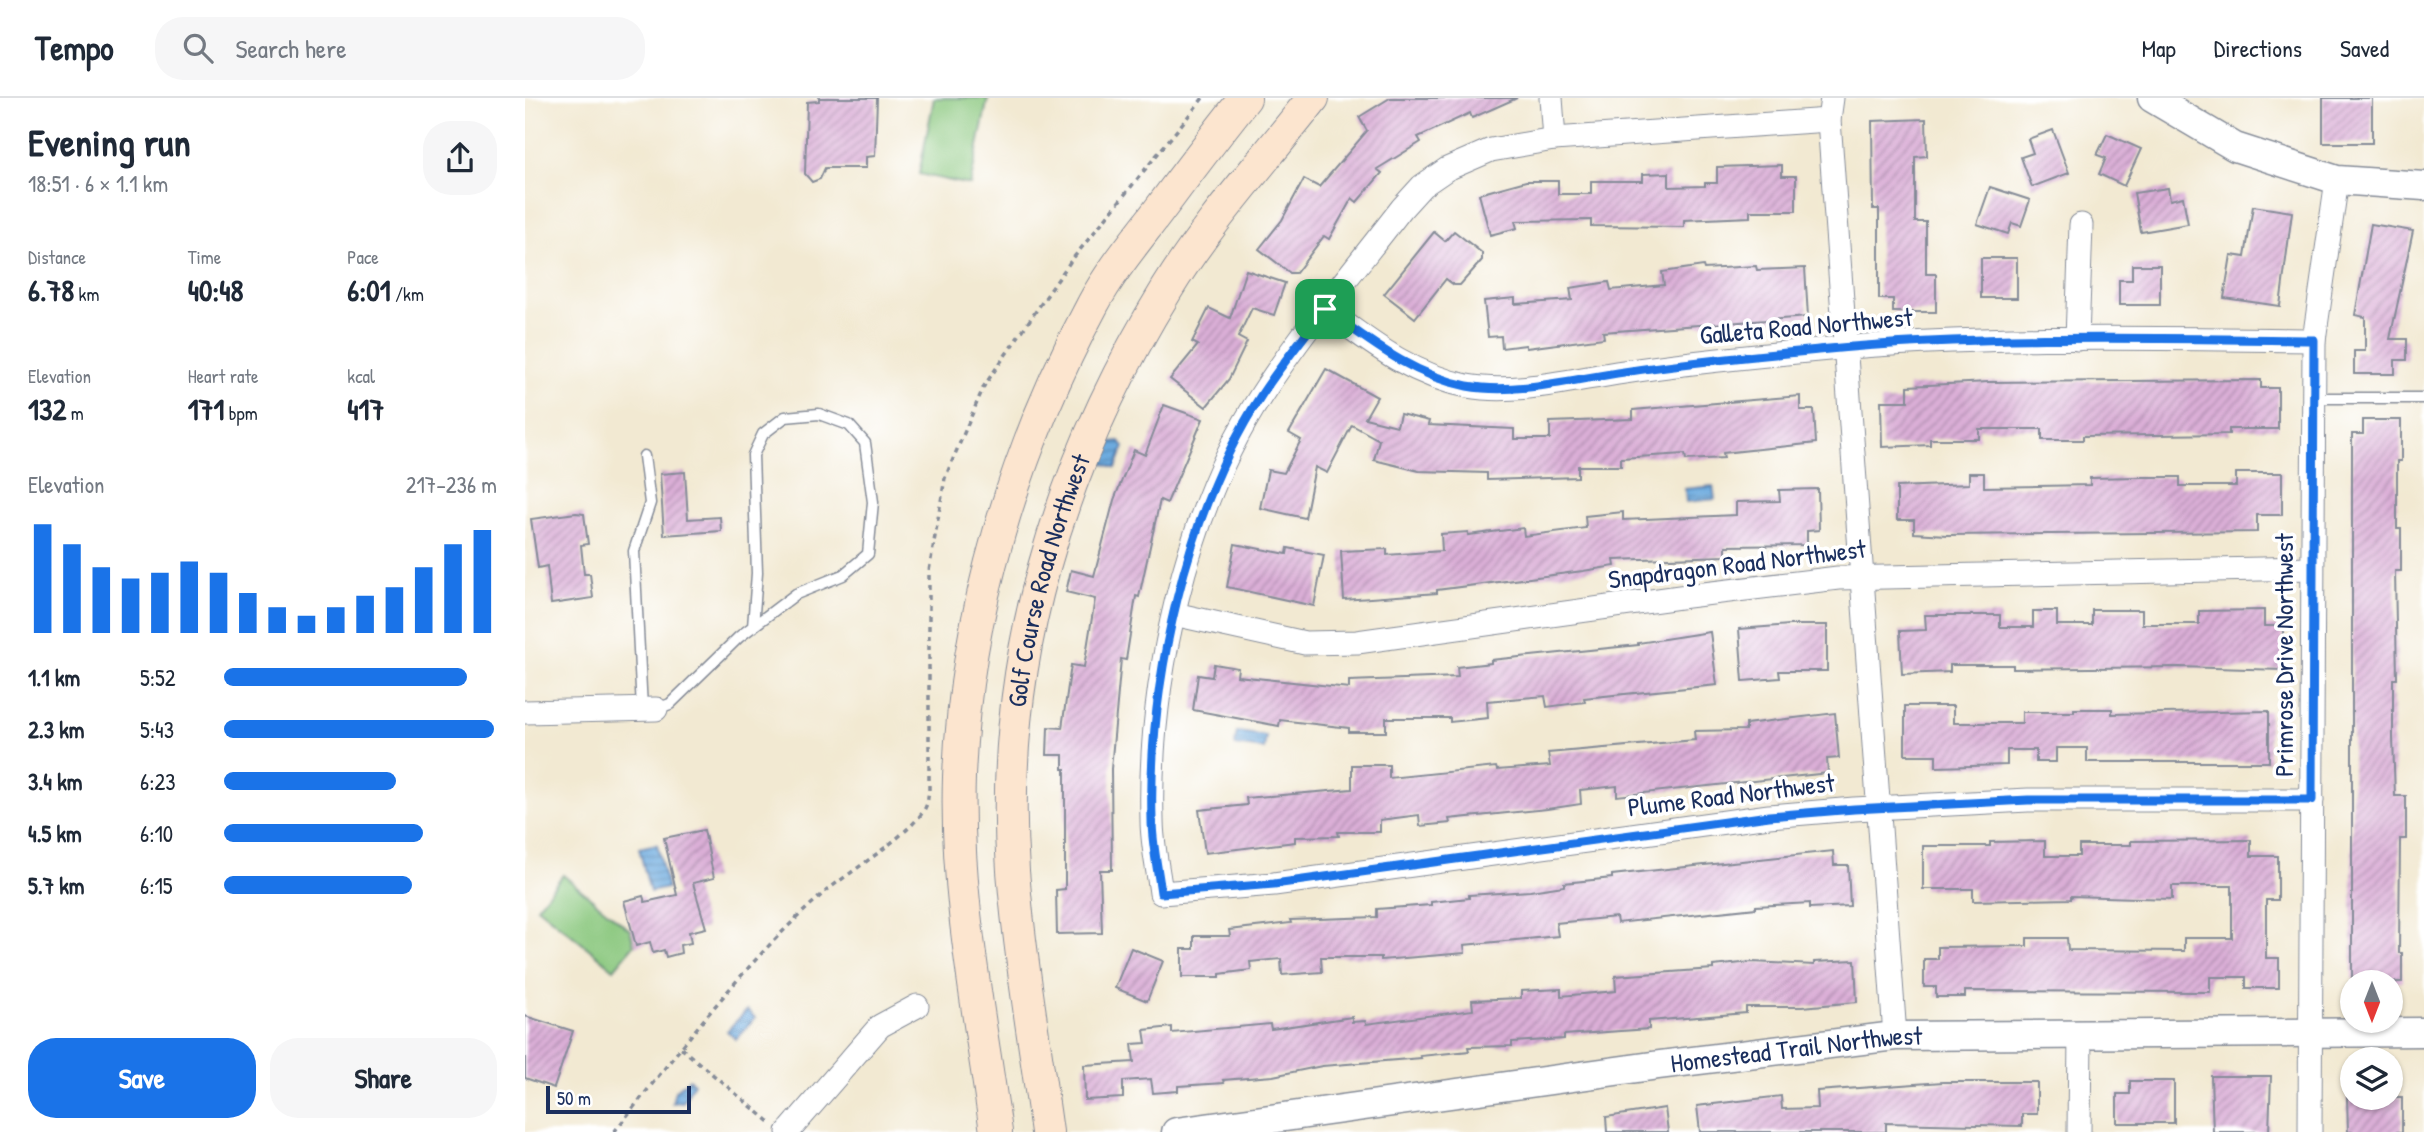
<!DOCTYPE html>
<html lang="en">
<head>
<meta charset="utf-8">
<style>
  :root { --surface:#fff; --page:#f6f6f7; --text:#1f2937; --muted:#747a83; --line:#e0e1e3; --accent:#1a73e8 }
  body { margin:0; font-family:"Patrick Hand",sans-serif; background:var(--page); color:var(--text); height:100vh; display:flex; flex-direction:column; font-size:26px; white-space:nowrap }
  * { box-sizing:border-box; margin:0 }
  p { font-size:23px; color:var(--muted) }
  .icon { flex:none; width:38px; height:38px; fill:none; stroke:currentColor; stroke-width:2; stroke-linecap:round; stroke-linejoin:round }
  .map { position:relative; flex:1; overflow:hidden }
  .side { display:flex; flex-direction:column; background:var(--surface); width:525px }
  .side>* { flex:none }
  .needle { width:46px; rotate:180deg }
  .fabs { position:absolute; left:1815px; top:872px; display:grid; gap:14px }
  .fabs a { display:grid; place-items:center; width:63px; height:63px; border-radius:50%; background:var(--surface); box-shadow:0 2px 5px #0004; font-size:35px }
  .scale { position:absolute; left:21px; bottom:18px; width:145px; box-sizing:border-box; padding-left:7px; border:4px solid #1b2f5e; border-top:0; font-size:19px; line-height:24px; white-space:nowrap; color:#1b2f5e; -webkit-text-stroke:5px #fff; paint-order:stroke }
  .pin { position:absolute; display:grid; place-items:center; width:60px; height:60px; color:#fff; margin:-30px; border-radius:14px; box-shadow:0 4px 10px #0006 }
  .round { display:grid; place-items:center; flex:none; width:74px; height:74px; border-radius:28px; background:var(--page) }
  .headline { display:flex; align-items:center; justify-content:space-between; height:119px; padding:0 28px }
  h1 { font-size:38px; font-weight:700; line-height:52px }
  .metrics { display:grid; grid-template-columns:repeat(3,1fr); gap:10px; height:119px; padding:7px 28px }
  .metrics div { display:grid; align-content:center }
  .metrics b { font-size:30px; font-weight:700 }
  .metrics small { font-size:19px; font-weight:400 }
  .metrics p { font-size:19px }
  .chart { height:196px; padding:14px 28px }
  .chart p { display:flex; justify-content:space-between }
  .chart svg { width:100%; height:126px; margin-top:7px; stroke:var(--accent); stroke-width:6 }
  .action { display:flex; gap:14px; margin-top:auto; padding:14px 28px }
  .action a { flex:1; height:80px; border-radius:28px; background:var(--accent); color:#fff; font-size:28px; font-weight:700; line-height:80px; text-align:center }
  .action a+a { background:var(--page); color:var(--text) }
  ul { padding:0 28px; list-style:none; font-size:23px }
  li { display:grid; grid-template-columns:112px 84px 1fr; align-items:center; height:52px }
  li i { height:18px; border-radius:9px; background:var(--accent) }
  header { display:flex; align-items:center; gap:42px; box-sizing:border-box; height:98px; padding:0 35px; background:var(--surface); border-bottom:2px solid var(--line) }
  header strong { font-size:33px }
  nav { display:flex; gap:38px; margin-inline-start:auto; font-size:24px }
  .search { width:490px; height:63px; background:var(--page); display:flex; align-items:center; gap:18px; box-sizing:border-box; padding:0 24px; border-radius:28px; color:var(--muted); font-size:26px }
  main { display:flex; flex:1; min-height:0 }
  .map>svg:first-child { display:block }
  .garden { fill:#8bc87f; stroke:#537c6e; stroke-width:2 }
  .water { fill:url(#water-rules); stroke:#446d9e; stroke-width:2 }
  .building { fill:url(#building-hatch) }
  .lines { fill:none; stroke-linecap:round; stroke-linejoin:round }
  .service-casing { stroke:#868c98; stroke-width:13 }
  .minor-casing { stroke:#868c98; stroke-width:25 }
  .tertiary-casing { stroke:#868c98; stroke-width:31 }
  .secondary-casing { stroke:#868c98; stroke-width:34 }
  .path { stroke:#868c98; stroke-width:3.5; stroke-dasharray:5 5; stroke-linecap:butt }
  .service { stroke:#fff; stroke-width:10 }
  .minor { stroke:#fff; stroke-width:23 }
  .tertiary { stroke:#fff; stroke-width:28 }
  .secondary { stroke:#fce5cf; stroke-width:32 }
  .route-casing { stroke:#fff; stroke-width:14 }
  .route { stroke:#1a73e8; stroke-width:9 }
  .labels { text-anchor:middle; stroke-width:7; stroke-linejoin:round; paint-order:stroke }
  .street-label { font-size:26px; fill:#1b2f5e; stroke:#fff }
</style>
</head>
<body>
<header>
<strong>Tempo</strong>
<div class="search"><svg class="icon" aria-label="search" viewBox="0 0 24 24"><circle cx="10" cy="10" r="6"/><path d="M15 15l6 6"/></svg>Search here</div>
<nav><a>Map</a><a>Directions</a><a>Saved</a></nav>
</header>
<main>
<section class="side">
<div class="headline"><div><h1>Evening run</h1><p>18:51 · 6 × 1.1 km</p></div><a class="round"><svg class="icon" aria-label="share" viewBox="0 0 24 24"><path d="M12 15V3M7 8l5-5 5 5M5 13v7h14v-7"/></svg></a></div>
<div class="metrics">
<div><p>Distance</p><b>6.78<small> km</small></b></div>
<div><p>Time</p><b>40:48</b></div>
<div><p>Pace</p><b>6:01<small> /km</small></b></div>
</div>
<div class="metrics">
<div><p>Elevation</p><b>132<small> m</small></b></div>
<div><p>Heart rate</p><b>171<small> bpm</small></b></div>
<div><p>kcal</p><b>417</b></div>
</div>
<div class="chart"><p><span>Elevation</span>217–236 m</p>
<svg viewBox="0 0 160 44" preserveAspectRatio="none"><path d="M5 44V6M15 44V13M25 44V21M35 44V25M45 44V23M55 44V19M65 44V23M75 44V30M85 44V35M95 44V38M105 44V35M115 44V31M125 44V28M135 44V21M145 44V13M155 44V8"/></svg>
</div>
<ul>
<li><b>1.1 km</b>5:52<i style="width:89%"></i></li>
<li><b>2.3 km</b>5:43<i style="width:99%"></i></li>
<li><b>3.4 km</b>6:23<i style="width:63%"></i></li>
<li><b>4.5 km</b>6:10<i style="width:73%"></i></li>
<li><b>5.7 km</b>6:15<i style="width:69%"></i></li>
</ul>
<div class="action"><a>Save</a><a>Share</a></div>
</section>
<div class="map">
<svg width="1899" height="1034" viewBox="0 0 1899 1034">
  <defs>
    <pattern id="water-rules" width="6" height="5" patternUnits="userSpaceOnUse" patternTransform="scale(1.75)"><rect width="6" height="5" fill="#6dabdf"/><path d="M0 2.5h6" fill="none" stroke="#598cb8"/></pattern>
    <pattern id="building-hatch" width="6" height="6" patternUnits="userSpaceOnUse" patternTransform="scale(1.75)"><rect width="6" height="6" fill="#dbafd7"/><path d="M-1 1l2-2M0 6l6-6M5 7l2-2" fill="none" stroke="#b18fb2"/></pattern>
  </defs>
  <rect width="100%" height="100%" fill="#fff"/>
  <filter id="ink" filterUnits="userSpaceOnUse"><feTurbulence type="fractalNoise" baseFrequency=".0143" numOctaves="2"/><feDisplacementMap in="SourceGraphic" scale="14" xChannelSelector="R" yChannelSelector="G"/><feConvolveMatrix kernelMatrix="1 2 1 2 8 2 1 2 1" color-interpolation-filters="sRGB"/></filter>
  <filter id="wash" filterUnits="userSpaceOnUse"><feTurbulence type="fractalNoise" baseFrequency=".00686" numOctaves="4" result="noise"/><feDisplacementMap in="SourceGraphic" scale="28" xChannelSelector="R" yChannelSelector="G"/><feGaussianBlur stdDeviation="1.57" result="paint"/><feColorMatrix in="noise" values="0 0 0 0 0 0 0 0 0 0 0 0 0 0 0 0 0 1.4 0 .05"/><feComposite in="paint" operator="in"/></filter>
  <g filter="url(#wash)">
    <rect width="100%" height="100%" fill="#f2e9d2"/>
    <g class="garden">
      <polygon points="409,0 463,0 445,87 394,76"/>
      <polygon points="38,777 105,832 109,847 89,871 12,809"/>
    </g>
    <g class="water">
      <polygon points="595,343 599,349 591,370 578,365 586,344"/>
      <polygon points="1188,388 1190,401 1161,404 1160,391"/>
      <polygon points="712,634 741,638 739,651 710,647"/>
      <polygon points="132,746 142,790 125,794 114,750"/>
      <polygon points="222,912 230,920 211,941 202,933"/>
      <polygon points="164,981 169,985 158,1004 147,1005 150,993"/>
    </g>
    <g id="blocks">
      <g class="building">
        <polygon points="294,0 352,0 350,58 341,59 341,70 300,70 295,81 287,84 280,76 282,4 294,3"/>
        <polygon points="865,0 992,0 947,20 945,15 893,39 896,44 852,71 857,75 832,104 827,100 804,141 799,138 771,175 765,175 734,151 757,122 779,81 794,89 842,33 834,19"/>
        <rect x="1798" y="0" width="49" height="45"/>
        <polygon points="1401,21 1402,58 1390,59 1390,124 1401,124 1401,176 1411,176 1411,214 1368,214 1368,201 1354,201 1354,111 1348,111 1347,23"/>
        <polygon points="1528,32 1544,75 1507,89 1496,59 1508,55 1503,41"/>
        <polygon points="1582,36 1616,51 1599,88 1574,76 1581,60 1572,57"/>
        <polygon points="1257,67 1257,78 1271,78 1271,113 1225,113 1225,119 1159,122 1159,129 1066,128 1066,122 990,123 992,130 965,137 954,96 1001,83 1033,83 1033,96 1066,96 1066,83 1118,83 1118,76 1144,75 1144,89 1180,88 1180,85 1192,85 1192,69"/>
        <polygon points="1465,89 1505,102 1496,128 1487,125 1483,136 1452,126"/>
        <polygon points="1643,90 1645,102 1658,99 1663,126 1616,134 1609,95"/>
        <polygon points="1728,108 1767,114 1755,208 1699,200 1706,157 1720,159"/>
        <polygon points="1846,126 1888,133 1865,241 1882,241 1882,262 1870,262 1870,276 1829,276 1829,253 1840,253 1840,219 1830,217"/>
        <polygon points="929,133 957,155 957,162 935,187 929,187 921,181 890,220 859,196 909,134 920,143"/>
        <rect x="1456" y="160" width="36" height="40"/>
        <polygon points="1607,167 1635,167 1635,207 1594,207 1594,182 1607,182"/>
        <polygon points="1178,168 1179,171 1231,168 1232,172 1280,170 1283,219 1078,234 1079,240 1001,250 1001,247 977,250 976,238 963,239 959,203 990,200 990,206 1047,202 1045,190 1084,184 1086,192 1139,187 1137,174"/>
        <polygon points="721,172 760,185 749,217 727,210 713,239 722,244 704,281 681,309 645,281 673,247 667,244 684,210 705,220"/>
        <polygon points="801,271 852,299 840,320 872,328 875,316 904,323 903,327 989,331 989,341 1025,341 1025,324 1108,321 1108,312 1275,298 1275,312 1289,312 1291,345 1198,355 1199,360 1161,362 1160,356 1096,360 1096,368 1053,368 1053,379 962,382 962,375 894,373 849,362 854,342 827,327 802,375 790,369 780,420 735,410 743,372 759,375 776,342 764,335"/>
        <polygon points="1736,282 1736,290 1753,290 1753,331 1704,331 1704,336 1558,338 1558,342 1517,342 1517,331 1454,331 1454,341 1405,341 1405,347 1357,349 1356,303 1383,303 1383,288 1464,284"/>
        <polygon points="639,307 678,321 642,405 635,402 614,499 611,498 601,562 596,561 586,671 587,772 575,772 577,835 532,836 531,792 540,791 540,671 538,671 538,657 522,657 523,629 537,630 546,567 559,569 570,501 541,494 546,472 569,478 589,402 609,352 620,357"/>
        <polygon points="1838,322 1876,322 1876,363 1872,363 1872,431 1876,431 1876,473 1870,473 1872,581 1868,581 1868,640 1870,698 1881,698 1881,741 1875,741 1874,855 1877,855 1877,884 1840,884 1840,880 1827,880 1827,336 1838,336"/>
        <polygon points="160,374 163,421 195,419 196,433 139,437 135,376"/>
        <polygon points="1444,375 1459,375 1459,389 1565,387 1565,380 1614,379 1655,379 1655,388 1711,388 1711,375 1757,375 1757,417 1732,417 1732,434 1422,437 1389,435 1389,422 1372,422 1372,389 1444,386"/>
        <polygon points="1293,391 1294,432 1282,433 1282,447 1201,448 1201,458 1089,462 1090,468 1058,473 912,492 912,495 819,502 816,453 862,451 862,457 917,453 916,436 943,434 943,437 998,430 999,438 1061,430 1060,418 1098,414 1098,422 1211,417 1211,404 1255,403 1254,392"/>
        <polygon points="51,415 59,416 63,446 56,447 59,476 65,476 68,500 26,506 22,468 13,470 6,421"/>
        <polygon points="710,446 762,456 763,450 799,457 789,508 702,489"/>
        <polygon points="1567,512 1617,512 1617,526 1674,526 1674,513 1739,512 1739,528 1758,528 1758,572 1654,569 1488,571 1488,567 1425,567 1425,574 1377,576 1375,533 1401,532 1400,517 1475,517 1475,529 1508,529 1508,513 1532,513 1532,527 1567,527"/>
        <polygon points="1265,527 1302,527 1302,573 1254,573 1255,580 1218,583 1214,531"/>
        <polygon points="1185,534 1192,587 1059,600 1060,604 1022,609 1020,598 962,603 963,620 925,624 925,620 861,620 861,634 824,634 824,630 755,622 754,628 668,612 673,577 687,579 689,566 713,570 712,578 824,590 824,583 933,579 932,569 966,565 966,562 1113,547 1113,545"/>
        <polygon points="1380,608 1428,608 1428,625 1497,625 1497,614 1549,614 1549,611 1587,611 1587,616 1744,613 1744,664 1562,664 1562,650 1531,650 1531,664 1511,664 1511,652 1482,652 1482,667 1411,669 1411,657 1380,657"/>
        <polygon points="1310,615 1314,660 1302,661 1303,675 1092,698 1092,688 1055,692 1056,706 1022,711 924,721 925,725 895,728 894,717 855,722 855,734 813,734 814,738 770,739 770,744 680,755 674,712 722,707 721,700 827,691 827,667 864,667 864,680 971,669 972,672 1025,668 1023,655 1170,642 1169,633 1221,632 1221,626"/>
        <polygon points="179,732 189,780 168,785 181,830 164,834 166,845 155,847 156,855 141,859 139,852 128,855 125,844 111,848 99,803 118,798 120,804 152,797 139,740"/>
        <polygon points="1726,742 1726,758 1753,758 1753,802 1741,802 1741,860 1754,860 1754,890 1721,890 1721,879 1685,879 1685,894 1440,893 1440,899 1411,899 1411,889 1399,889 1399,861 1413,861 1413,849 1502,848 1502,840 1542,840 1543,852 1659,853 1659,840 1707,840 1707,788 1647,788 1647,801 1546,798 1546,801 1448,803 1448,791 1398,791 1398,748 1465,748 1465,744 1520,743 1520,758 1554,758 1554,747 1606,747 1606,743"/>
        <polygon points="1308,753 1309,767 1323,767 1325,808 1285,810 1285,805 1231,808 1231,810 1092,825 1091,819 1031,825 1033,838 939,847 940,855 856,862 856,859 796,859 797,874 757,877 756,861 725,864 726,872 695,876 695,879 657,879 657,851 669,851 669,838 705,838 704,832 766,825 765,822 852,819 852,811 906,807 906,804 944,800 944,797 1005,793 1039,788 1039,785 1087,780 1087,777"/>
        <polygon points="606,850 638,863 622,903 590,890"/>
        <polygon points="1330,862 1332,904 1277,909 1221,909 1221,915 1124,923 1124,931 1039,937 1039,941 987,944 987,948 943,949 944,953 895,958 896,960 797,968 748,978 698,982 699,985 653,988 653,993 628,995 626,981 598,983 598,1000 560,1002 559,967 609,964 607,946 621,945 619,932 647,929 647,935 745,926 746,931 827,919 827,924 840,923 841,926 948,912 947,902 996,900 996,893 1036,891 1036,898 1091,893 1090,878 1188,871 1188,868 1227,864 1289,867 1289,864"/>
        <polygon points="0,918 48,933 29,990 0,980"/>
        <polygon points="1686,978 1746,978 1744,1034 1688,1034"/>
        <polygon points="1605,983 1649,983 1649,1025 1592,1025 1592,996 1605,996"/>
        <polygon points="1418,984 1512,984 1512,1016 1497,1016 1497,1028 1361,1025 1361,1034 1175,1034 1172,1008 1256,998 1257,1011 1293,1010 1292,993"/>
        <polygon points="1822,999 1877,999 1877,1034 1823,1034"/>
        <polygon points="1140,1010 1143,1034 1082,1034 1081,1019"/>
      </g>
    </g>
  </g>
  <g filter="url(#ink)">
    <use href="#blocks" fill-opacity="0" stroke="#868c98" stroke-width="2"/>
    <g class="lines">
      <defs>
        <g id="service">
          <polyline points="1788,300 1899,300"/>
          <polyline points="117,611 109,453 125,405 119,358"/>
          <polyline points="131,611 145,606 214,539 271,496 318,477 343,456 348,404 340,345 324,327 294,316 260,319 238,336 228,357 232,475 228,529"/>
        </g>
        <g id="minor">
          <polyline points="1026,0 1029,41"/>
          <polyline points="1307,0 1304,22 1370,938"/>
          <path d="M1304,22L1029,41L966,52L922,71L897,88L877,110C830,171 779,231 737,296C661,412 623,584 627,722C627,746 633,771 636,795L749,786L1244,718L1329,711L1503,702H1787"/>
          <path d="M800,211C845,244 886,277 942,288C992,297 1049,281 1099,274C1164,264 1228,258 1293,252C1457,236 1625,240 1789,242"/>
          <polyline points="1552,241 1556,127"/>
          <polyline points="649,516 780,545 832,544 1162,498 1313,480 1787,470"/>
          <polyline points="0,614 131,611"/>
          <polyline points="263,1034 355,928 392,908"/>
          <polyline points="1554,1034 1555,935"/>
          <polyline points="1785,1034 1789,242 1812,82"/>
        </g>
        <g id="tertiary">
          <polyline points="1627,0 1710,49 1812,82 1899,88"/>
          <path id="s1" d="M651,1034L1134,967L1370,938L1899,934"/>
        </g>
        <g id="secondary">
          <path d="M471,1034C455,917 430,798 434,679C440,514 490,351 568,206C585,174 610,144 632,115C661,76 690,38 720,0"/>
          <path id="s2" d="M522,1034C510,947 495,860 488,773C473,565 534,366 642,191C683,124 739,63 788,0"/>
        </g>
      </defs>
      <use href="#service" class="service-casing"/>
      <use href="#minor" class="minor-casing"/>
      <use href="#tertiary" class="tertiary-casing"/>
      <use href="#secondary" class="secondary-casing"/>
      <g class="path">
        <polyline points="156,950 246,1025"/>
        <path d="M89,1034C155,952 220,863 300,794C323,775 392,732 401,708C403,704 403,697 404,692V473L420,380L459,288L545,164L678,0"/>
      </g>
      <use href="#service" class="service"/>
      <use href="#minor" class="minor"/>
      <use href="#tertiary" class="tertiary"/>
      <use href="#secondary" class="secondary"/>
    </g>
  </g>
  <g class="lines" filter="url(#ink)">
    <defs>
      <path id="route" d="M800,211C845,243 886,277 942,288C992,297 1049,281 1099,274C1164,264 1229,258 1293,252C1457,236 1625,240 1789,242L1787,702H1503L1329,711L1244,718L749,786L636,795C633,771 627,746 627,722C623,585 661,412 737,296C756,267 779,239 800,211Z"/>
    </defs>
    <use href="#route" class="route-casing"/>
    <use href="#route" class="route"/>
  </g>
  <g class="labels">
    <g class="street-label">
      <text transform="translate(1281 228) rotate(-5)" y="9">Galleta Road Northwest</text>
      <text transform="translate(1212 466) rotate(-7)" y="9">Snapdragon Road Northwest</text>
      <text dy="9" stroke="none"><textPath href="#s2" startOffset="558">Golf Course Road Northwest</textPath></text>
      <text transform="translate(1759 557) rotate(-90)" y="9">Primrose Drive Northwest</text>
      <text transform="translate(1206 697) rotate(-7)" y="9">Plume Road Northwest</text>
      <text dy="9" stroke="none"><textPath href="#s1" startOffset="626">Homestead Trail Northwest</textPath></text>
    </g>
  </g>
</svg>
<div class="fabs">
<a><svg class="needle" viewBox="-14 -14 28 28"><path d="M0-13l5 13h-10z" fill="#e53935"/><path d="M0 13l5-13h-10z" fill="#747a83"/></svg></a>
<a><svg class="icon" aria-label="layers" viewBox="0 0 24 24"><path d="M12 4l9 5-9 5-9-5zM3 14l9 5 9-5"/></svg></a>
</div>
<div class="scale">50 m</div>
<div class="pin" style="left:800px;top:211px;background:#1e9e55"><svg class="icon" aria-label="arrive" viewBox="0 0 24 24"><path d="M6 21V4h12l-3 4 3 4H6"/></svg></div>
</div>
</main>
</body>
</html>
